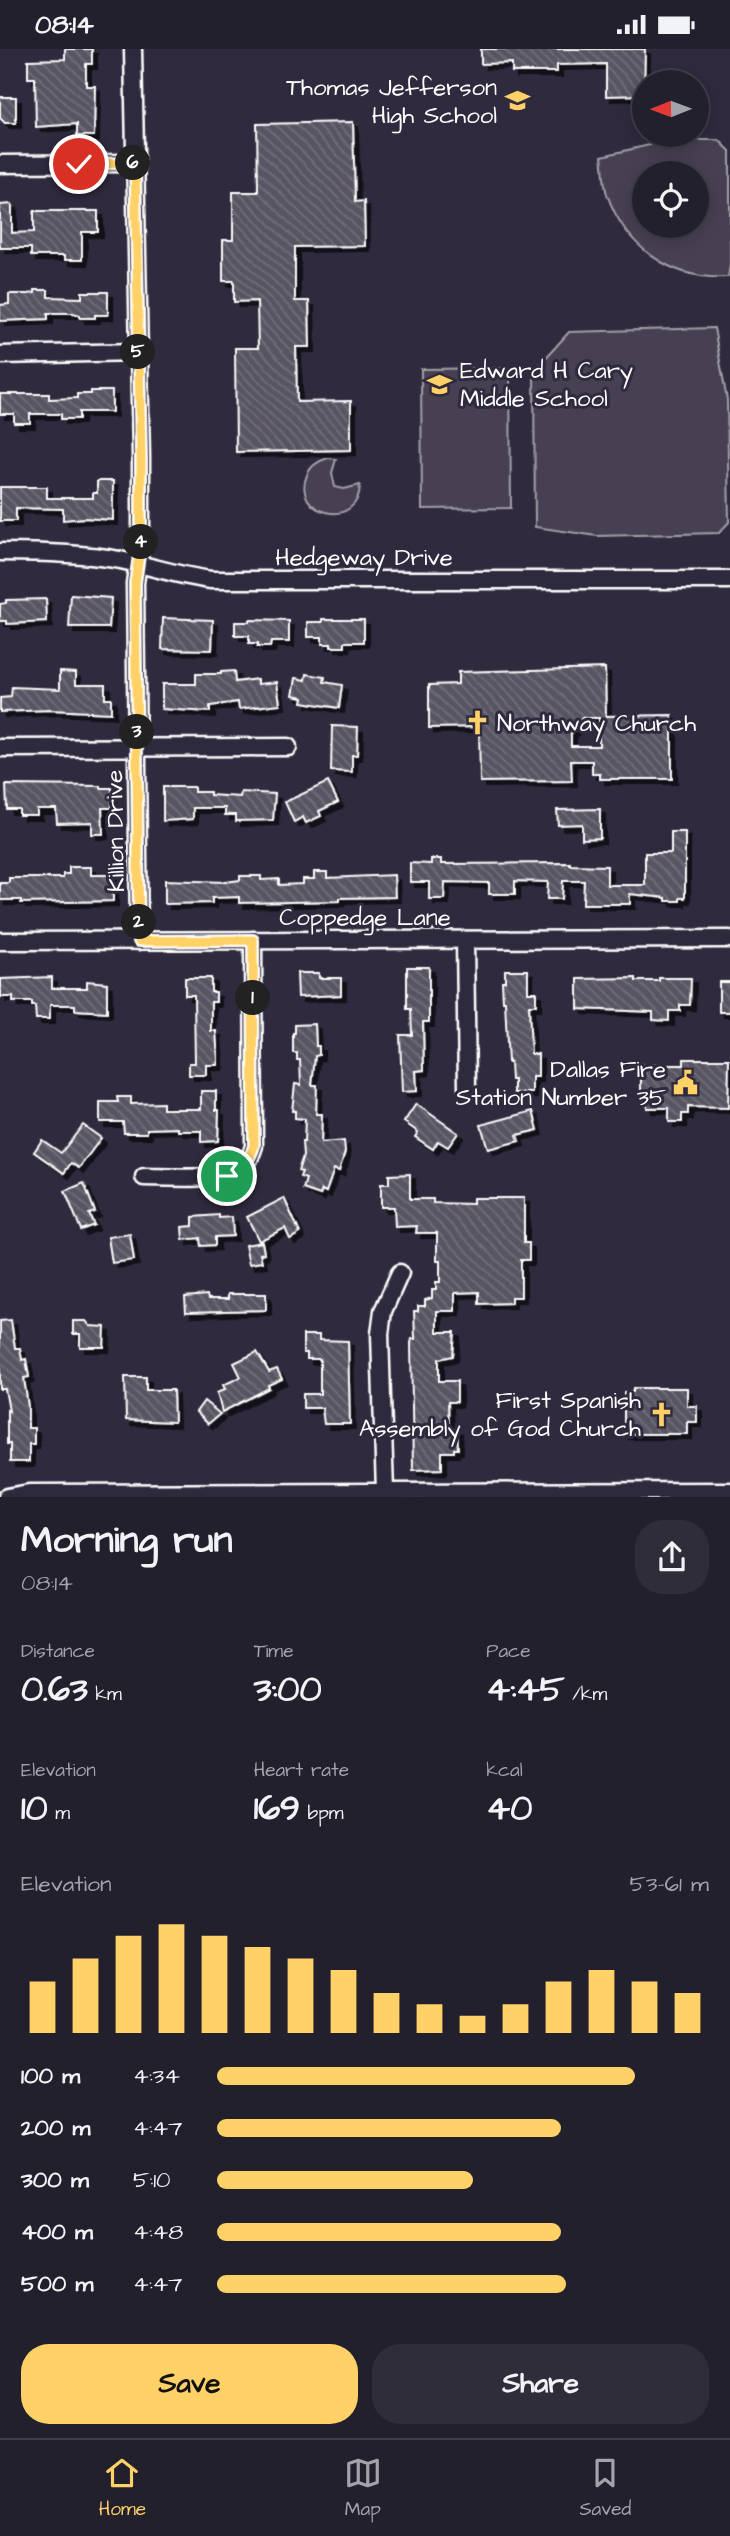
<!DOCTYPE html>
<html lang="en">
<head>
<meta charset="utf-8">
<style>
  :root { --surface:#23202e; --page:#2f2d3a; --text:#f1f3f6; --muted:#a3a3aa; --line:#403e4a; --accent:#ffd166 }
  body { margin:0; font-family:"Architects Daughter",sans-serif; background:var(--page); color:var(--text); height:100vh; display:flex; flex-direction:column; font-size:26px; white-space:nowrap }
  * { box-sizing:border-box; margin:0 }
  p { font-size:23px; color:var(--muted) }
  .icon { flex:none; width:38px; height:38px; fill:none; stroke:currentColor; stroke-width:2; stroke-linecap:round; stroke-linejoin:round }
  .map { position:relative; height:1448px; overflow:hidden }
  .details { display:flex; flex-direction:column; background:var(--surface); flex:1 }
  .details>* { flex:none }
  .needle { width:46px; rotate:269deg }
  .tools { position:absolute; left:632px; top:21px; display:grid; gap:14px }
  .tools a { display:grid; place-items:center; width:77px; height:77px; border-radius:50%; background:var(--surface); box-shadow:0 4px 18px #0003,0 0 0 2px var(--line); font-size:35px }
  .pin { position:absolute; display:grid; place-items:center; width:60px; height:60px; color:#fff; margin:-30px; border:4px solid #fff; border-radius:50%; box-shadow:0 2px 7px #0007 }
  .km { position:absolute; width:35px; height:35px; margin:-18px; border-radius:50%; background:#222; color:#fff; font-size:19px; line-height:35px; text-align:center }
  .round { display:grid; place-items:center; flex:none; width:74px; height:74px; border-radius:28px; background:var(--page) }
  .head { display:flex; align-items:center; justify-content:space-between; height:119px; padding:0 21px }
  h1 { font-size:38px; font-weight:700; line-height:52px }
  .metrics { display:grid; grid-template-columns:repeat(3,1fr); gap:10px; height:119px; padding:7px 21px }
  .metrics div { display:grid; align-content:center }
  .metrics b { font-size:35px; font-weight:700 }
  .metrics small { font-size:19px; font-weight:400 }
  .metrics p { font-size:19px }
  .chart { height:196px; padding:14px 21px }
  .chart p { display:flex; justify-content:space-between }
  .chart svg { width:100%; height:126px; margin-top:7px; stroke:var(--accent); stroke-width:6 }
  .cta { display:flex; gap:14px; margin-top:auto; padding:14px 21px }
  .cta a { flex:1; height:80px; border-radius:28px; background:var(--accent); color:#111; font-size:28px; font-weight:700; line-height:80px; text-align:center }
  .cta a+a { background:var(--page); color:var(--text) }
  ul { padding:0 21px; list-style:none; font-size:23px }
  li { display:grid; grid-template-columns:112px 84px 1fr; align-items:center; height:52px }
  li i { height:18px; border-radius:9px; background:var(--accent) }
  .status { display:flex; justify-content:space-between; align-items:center; height:49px; padding:0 35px; background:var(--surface); direction:ltr }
  .status svg { height:19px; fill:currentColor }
  .tab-bar { display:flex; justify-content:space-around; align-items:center; height:98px; border-top:2px solid var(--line); background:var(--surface); font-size:19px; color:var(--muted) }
  .tab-bar a { display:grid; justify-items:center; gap:4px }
  .tab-bar .selected { color:var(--accent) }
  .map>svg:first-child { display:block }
  .park { fill:#464152; stroke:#a2a0a8; stroke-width:2; fill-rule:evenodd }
  .building { fill:url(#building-back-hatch); stroke:#fff; stroke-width:2; fill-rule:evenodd; filter:url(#shadow) }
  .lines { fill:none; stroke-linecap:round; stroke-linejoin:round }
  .minor-casing { stroke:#fff; stroke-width:21 }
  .minor { stroke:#2f2a3d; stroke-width:16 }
  .route-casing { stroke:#fff; stroke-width:14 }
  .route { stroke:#ffd166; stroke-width:9 }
  .labels { text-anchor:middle; stroke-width:6; stroke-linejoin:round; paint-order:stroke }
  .poi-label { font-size:24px; fill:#fff; stroke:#2f2a3d; text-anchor:end }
  .street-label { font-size:24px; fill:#fff; stroke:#2f2a3d }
</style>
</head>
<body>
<div class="status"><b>08:14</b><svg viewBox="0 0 49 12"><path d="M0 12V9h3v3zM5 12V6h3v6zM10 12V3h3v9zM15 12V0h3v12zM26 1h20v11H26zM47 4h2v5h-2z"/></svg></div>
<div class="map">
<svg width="730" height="1448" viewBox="0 0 730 1448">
  <defs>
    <pattern id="building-back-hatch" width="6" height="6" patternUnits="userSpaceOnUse" patternTransform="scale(1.75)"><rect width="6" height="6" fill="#595564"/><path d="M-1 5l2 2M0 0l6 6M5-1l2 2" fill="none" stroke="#726e7b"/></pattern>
    <filter id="shadow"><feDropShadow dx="5" dy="5" stdDeviation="0" flood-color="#0009"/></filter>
  </defs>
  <rect width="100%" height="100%" fill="#2f2a3d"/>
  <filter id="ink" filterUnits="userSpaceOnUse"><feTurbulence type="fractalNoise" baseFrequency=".0143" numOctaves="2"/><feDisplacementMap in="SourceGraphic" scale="14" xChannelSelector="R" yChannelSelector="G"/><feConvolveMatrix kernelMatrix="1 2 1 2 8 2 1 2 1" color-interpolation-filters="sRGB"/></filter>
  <g filter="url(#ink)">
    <g class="park">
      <path d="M671,91H719L730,102V216L728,228C672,232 625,198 607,145C603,133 604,119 602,107ZM696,124V177H644V124Z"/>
      <polygon points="714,279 727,351 729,473 719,484 597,487 535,478 534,322 569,283"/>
      <polygon points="510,319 511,459 422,460 421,320"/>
      <path d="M328,409L336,410L332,424L335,438L344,440L360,436C359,483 290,465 307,426C311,416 319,412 328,409Z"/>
    </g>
    <g class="building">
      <polygon points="65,0 92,0 92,15 86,15 86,37 95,37 94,87 77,87 77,75 36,78 35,29 28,29 28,11 65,10"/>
      <polygon points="481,0 645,0 644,46 606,47 606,15 557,16 557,23 512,23 512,14 481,15"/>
      <polygon points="0,48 16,48 16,74 5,74 0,69"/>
      <polygon points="353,73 355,153 364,152 365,197 295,198 295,252 309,252 310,298 296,298 297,353 351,352 351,401 236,403 235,299 258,299 257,252 234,253 234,232 223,232 223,191 233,191 233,143 258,143 257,75"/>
      <polygon points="12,155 12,184 34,183 34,162 98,162 98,183 82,183 82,211 64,211 64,207 31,207 31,199 0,199 0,156"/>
      <polygon points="35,241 48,241 48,248 82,249 82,243 108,243 108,266 95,266 95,269 80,269 80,266 73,264 48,264 48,270 0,272 0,256 9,255 9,245 28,245 35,244"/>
      <polygon points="91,342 112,342 112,363 79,363 79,370 61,370 61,365 30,365 30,374 14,374 14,365 0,365 0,345 49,345 49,350 77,349 77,345 91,345"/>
      <polygon points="97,432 113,432 113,471 84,469 63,471 63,460 16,459 16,472 0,472 0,438 47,438 47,449 93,449 93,444 97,444"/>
      <polygon points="71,546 111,549 109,579 69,579"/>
      <polygon points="46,550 47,573 7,575 7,572 0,572 0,555 6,554 6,551"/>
      <polygon points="163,569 213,571 212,601 162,600"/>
      <polygon points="323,570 364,570 364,593 345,593 345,598 331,598 331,595 322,595 322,588 308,588 308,573 323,573"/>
      <polygon points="249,571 289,572 289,593 271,593 270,598 257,598 257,595 249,595 249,587 235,587 235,573 249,573"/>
      <path d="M605,619L606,667L672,666V730H600V725H592V712H571L572,732L480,733L479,678L429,679V636L458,635V623ZM582,669H599V697H571V685Z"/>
      <polygon points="60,622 76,623 76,635 105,635 105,649 111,649 111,664 50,661 0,663 0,649 11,648 12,638 60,640"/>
      <polygon points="234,622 235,633 258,630 258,635 277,633 280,655 239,660 238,653 210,657 210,663 162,660 162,635 196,635 196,625 221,625 221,623"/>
      <polygon points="307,625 325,628 324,633 342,636 339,659 302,653 303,648 293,646 296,629 306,631"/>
      <polygon points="332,677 358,678 357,706 352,706 352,723 331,722"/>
      <polygon points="328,733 338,753 319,762 321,767 306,774 303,768 294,773 285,753"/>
      <polygon points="6,736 101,737 101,739 112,739 112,759 102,759 103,785 92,785 92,773 57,774 56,760 37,760 37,766 19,766 19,760 7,760"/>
      <polygon points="163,738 194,738 194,743 210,743 210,746 240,748 241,743 275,745 273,771 236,772 236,766 225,766 225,759 193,759 193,770 163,772"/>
      <polygon points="600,760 600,789 582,790 582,775 558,776 557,761"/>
      <polygon points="671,783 685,783 685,849 680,849 680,852 666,852 666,849 630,845 630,855 583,855 584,832 563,832 562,850 547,850 548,833 515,832 515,845 489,845 489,834 445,833 444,850 429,850 429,833 410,833 410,814 431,815 431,810 441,810 441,815 570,814 570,816 607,817 607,836 645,836 645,804 671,804"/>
      <polygon points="69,818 91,818 91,826 113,826 113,852 21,854 21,851 0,851 0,834 9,834 9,829 63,829 63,825 69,825"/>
      <polygon points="314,823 327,823 327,829 394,826 395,848 340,849 340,852 239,854 239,848 212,849 212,854 165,855 165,831 225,833 240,831 240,827 261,827 261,831 279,830 279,836 303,835 303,830 314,830"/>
      <polygon points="407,918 429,918 429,973 423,973 424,1021 416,1022 417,1042 402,1043 400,986 412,986 411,960 407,960"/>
      <polygon points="505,921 528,921 528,943 536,943 536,956 529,956 531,1005 538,1005 538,1028 532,1028 532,1044 514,1044 514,1031 511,1031 510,1014 508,1014 505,952 503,952 502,932 505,932"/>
      <polygon points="297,924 319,924 319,929 341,929 341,946 298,948"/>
      <polygon points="52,928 52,939 87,939 87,932 107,934 107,963 75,961 75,956 50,956 50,970 36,970 35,957 32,957 32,953 13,953 13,948 1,948 1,930"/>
      <polygon points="185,929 211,929 211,943 216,943 216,953 211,953 211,982 216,982 218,1011 217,1016 206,1016 206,1026 189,1026 189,1014 195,1014 194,946 185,946"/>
      <polygon points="636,929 636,932 659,932 659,929 691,929 690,956 680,956 680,962 669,962 669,972 653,971 653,963 578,960 578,930"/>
      <rect x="719" y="933" width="11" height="30"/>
      <polygon points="315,975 316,997 319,997 319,1006 315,1007 312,1036 317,1036 316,1065 322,1065 321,1094 344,1092 345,1103 339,1122 334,1120 326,1143 322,1141 320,1146 303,1140 306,1130 300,1128 302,1123 298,1122 303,1107 302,1093 304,1093 305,1070 295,1069 295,1062 292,1062 295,1035 301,1036 300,1011 297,1011 297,1004 293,1004 293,984 295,984 295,976"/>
      <polygon points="684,1010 729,1010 728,1059 688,1058 688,1065 682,1065 682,1073 669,1073 669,1059 647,1059 647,1044 641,1045 641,1016 684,1016"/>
      <polygon points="201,1042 216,1042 216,1061 219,1061 218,1092 201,1093 201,1082 178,1082 178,1079 147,1080 147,1084 124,1084 123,1073 100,1073 100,1053 118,1053 117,1048 131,1048 131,1055 163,1054 163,1060 201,1060"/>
      <polygon points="416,1055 458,1084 448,1098 438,1092 433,1100 415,1088 418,1083 404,1073"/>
      <polygon points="533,1062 538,1081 517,1086 519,1092 488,1100 481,1076"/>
      <polygon points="83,1076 101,1089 79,1119 71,1114 64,1124 34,1103 42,1091 61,1104"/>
      <polygon points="410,1125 410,1150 433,1150 433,1154 473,1155 473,1149 524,1149 524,1194 529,1194 529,1211 521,1211 521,1248 511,1248 511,1254 479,1255 479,1243 455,1244 455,1262 437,1262 437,1283 455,1283 453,1307 439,1310 439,1332 457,1332 457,1353 448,1353 449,1380 457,1380 458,1400 454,1400 454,1403 442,1403 442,1420 413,1421 411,1294 412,1290 415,1290 414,1262 418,1262 418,1257 425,1257 425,1251 432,1249 432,1241 436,1241 436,1233 440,1233 440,1212 437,1212 437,1184 416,1184 417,1177 395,1178 394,1158 381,1158 381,1135 389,1135 389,1126"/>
      <polygon points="84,1134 95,1163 89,1165 94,1176 81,1181 65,1142"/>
      <polygon points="284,1149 300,1184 290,1190 285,1179 259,1192 247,1168"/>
      <polygon points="219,1166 219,1169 232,1168 233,1187 215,1188 215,1196 201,1197 200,1189 183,1191 182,1178 193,1177 193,1168"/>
      <polygon points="130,1185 134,1211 112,1214 108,1188"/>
      <polygon points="262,1193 264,1204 260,1205 262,1213 249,1215 245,1196"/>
      <polygon points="228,1245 266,1245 266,1261 186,1263 185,1248 207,1246 208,1250 228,1250"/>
      <polygon points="11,1271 15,1299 20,1299 22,1311 26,1310 29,1328 24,1329 28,1358 28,1379 34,1379 34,1395 29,1395 29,1413 10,1413 10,1395 7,1395 7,1361 9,1362 5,1340 0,1340 0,1272"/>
      <polygon points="73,1272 86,1272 90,1277 105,1278 104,1298 80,1298 80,1285 73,1285"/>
      <polygon points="303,1286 319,1286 319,1291 348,1292 350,1375 324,1375 322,1359 303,1359 303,1345 320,1345 320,1310 307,1310 307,1304 303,1304"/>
      <polygon points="257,1303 269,1323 277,1320 282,1330 268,1336 269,1339 222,1363 217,1344 225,1340 223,1336 241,1328 234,1314"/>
      <polygon points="125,1328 146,1328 146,1341 173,1341 174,1373 126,1371"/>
      <polygon points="633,1339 687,1339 687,1357 697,1357 697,1373 687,1373 687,1385 624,1385 624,1343 633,1343"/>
      <polygon points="204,1352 220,1365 208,1375 196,1363"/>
    </g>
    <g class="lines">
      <defs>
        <g id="minor">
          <polyline points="133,0 141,408 141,493 135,534 139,892"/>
          <polyline points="0,115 135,114"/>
          <polyline points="0,306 138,303"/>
          <path d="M0,503C40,503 81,504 120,511C151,517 179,527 211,531H730"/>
          <polyline points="0,699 288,698"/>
          <polyline points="465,891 467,1039"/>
          <polyline points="0,892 730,890"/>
          <path d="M144,1128C166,1128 224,1132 240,1121C248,1115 251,1106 254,1097L253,891"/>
          <polyline points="385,1443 380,1285 383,1262 400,1224"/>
          <polyline points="7,1448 29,1444 730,1442"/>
        </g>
      </defs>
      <use href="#minor" class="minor-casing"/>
      <use href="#minor" class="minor"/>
    </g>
  </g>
  <g class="lines" filter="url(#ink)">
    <defs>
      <path id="route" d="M79,115L135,114L141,408V493L135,534L139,892L253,891L254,1097C249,1113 242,1120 227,1127"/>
    </defs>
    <use href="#route" class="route-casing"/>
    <use href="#route" class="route"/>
  </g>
  <defs>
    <symbol id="school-bare" viewBox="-9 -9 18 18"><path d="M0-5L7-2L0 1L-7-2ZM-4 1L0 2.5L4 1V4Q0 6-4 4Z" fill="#ffd166" stroke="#2f2a3d" stroke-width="2.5" paint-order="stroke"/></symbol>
    <symbol id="church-bare" viewBox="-9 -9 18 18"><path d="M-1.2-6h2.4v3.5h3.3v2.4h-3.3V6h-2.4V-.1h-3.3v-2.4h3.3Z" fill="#ffd166" stroke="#2f2a3d" stroke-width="2.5" paint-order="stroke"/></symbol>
    <symbol id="civic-bare" viewBox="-9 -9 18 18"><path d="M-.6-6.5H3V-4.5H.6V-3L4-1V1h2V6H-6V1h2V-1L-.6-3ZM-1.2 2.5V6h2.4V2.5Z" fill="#ffd166" stroke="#2f2a3d" stroke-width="2.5" paint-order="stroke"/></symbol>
  </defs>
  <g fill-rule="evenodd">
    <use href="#school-bare" x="500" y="34" width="35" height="35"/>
    <use href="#school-bare" x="422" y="318" width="35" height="35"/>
    <use href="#church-bare" x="460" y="656" width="35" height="35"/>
    <use href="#civic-bare" x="668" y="1016" width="35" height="35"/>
    <use href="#church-bare" x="644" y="1348" width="35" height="35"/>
  </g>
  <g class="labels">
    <g class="poi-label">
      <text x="497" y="46">Thomas Jefferson<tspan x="497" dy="28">High School</tspan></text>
      <text x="460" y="329" text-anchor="start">Edward H Cary<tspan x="460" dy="28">Middle School</tspan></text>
      <text x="497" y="682" text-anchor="start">Northway Church</text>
      <text x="666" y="1028">Dallas Fire<tspan x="666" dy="28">Station Number 35</tspan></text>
      <text x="641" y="1359">First Spanish<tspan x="641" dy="28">Assembly of God Church</tspan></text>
    </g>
    <g class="street-label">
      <text x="364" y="516">Hedgeway Drive</text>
      <text transform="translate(115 782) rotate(-91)" y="8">Killion Drive</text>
      <text x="365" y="876">Coppedge Lane</text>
    </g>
  </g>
</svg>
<div class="tools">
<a><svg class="needle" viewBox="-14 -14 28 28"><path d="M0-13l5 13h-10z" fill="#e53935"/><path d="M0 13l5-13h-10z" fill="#a3a3aa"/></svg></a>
<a><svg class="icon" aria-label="locate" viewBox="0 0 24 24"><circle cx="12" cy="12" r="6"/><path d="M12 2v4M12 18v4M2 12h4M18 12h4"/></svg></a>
</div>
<div class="pin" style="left:227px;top:1127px;background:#1e9e55"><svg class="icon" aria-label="arrive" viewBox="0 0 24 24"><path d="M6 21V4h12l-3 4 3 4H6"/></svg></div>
<div class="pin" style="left:79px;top:115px;background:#d93025"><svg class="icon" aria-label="check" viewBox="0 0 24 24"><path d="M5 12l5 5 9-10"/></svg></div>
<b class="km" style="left:253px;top:949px">1</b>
<b class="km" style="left:139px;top:873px">2</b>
<b class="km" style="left:137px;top:683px">3</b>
<b class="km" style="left:141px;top:493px">4</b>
<b class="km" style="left:138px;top:303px">5</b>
<b class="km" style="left:133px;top:114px">6</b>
</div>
<section class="details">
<div class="head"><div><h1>Morning run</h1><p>08:14</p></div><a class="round"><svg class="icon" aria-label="share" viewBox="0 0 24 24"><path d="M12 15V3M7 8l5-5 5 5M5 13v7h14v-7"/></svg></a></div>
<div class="metrics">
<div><p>Distance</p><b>0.63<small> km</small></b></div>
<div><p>Time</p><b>3:00</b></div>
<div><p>Pace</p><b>4:45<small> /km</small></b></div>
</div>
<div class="metrics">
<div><p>Elevation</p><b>10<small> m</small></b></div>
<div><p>Heart rate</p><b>169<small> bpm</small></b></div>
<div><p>kcal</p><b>40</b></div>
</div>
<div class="chart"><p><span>Elevation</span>53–61 m</p>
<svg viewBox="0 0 160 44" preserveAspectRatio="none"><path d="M5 44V26M15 44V18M25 44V10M35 44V6M45 44V10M55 44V14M65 44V18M75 44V22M85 44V30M95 44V34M105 44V38M115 44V34M125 44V26M135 44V22M145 44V26M155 44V30"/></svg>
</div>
<ul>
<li><b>100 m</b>4:34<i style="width:85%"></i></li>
<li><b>200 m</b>4:47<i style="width:70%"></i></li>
<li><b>300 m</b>5:10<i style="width:52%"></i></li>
<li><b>400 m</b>4:48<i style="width:70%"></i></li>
<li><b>500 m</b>4:47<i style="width:71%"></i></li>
</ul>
<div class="cta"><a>Save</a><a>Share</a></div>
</section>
<nav class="tab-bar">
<a class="selected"><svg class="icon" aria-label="home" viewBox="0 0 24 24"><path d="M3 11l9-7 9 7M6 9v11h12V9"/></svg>Home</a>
<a><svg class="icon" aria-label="map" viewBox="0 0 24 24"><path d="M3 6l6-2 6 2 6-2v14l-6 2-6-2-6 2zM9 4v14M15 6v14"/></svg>Map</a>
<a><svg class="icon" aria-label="saved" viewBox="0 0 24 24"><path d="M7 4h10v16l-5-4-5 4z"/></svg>Saved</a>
</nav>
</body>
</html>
